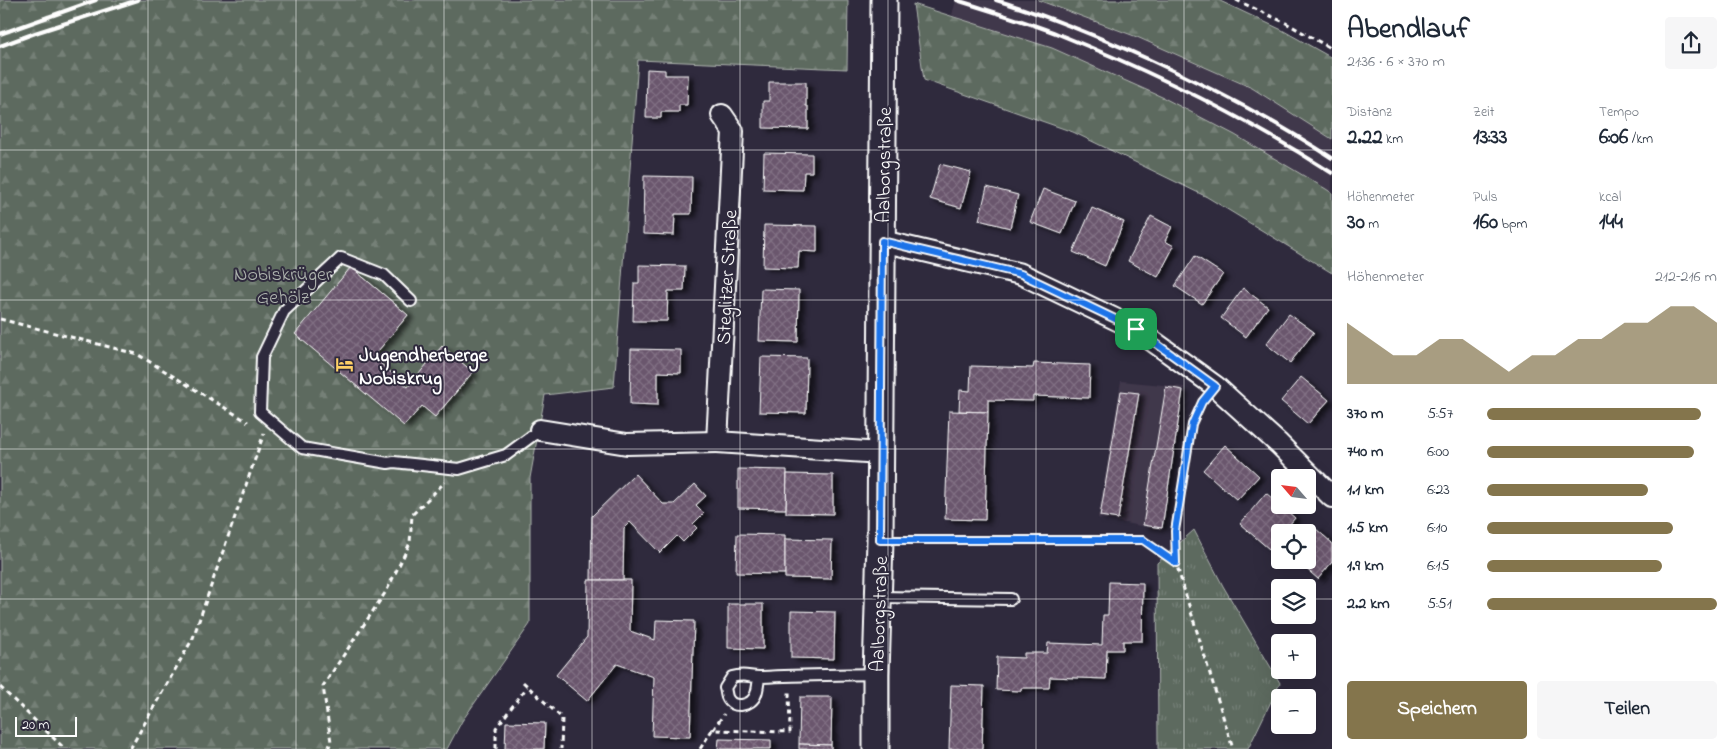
<!DOCTYPE html>
<html lang="de">
<head>
<meta charset="utf-8">
<style>
  :root { --surface:#fff; --page:#f6f6f7; --text:#1f2937; --muted:#747a83; --accent:#84754c }
  body { margin:0; font-family:"Indie Flower",sans-serif; background:var(--page); color:var(--text); height:100vh; display:flex; flex-direction:column; font-size:19px; white-space:nowrap }
  * { box-sizing:border-box; margin:0 }
  p { font-size:16px; color:var(--muted) }
  .icon { flex:none; width:28px; height:28px; fill:none; stroke:currentColor; stroke-width:2; stroke-linecap:round; stroke-linejoin:round }
  .map { position:relative; flex:1; overflow:hidden }
  .drawer { display:flex; flex-direction:column; background:var(--surface); width:400px }
  .drawer>* { flex:none }
  .needle { width:32px; rotate:298deg }
  .fabs { position:absolute; left:1271px; top:469px; display:grid; gap:10px }
  .fabs a { display:grid; place-items:center; width:45px; height:45px; border-radius:5px; background:var(--surface); box-shadow:0 5px 20px #0002; font-size:25px }
  .scale { position:absolute; left:15px; bottom:12px; width:62px; box-sizing:border-box; padding-left:5px; border:2px solid #fff; border-top:0; font-size:14px; line-height:18px; white-space:nowrap; color:#fff; -webkit-text-stroke:4px #2f2a3d; paint-order:stroke }
  .pin { position:absolute; display:grid; place-items:center; width:42px; height:42px; color:#fff; margin:-21px; border-radius:10px; box-shadow:0 2px 8px #0006 }
  .round { display:grid; place-items:center; flex:none; width:52px; height:52px; border-radius:5px; background:var(--page) }
  .head { display:flex; align-items:center; justify-content:space-between; height:85px; padding:0 15px }
  h1 { font-size:28px; font-weight:800; line-height:38px }
  .metrics { display:grid; grid-template-columns:repeat(3,1fr); gap:8px; height:85px; padding:5px 15px }
  .metrics div { display:grid; align-content:center }
  .metrics b { font-size:21px; font-weight:800 }
  .metrics small { font-size:14px; font-weight:400 }
  .metrics p { font-size:14px }
  .chart { height:140px; padding:10px 15px }
  .chart p { display:flex; justify-content:space-between }
  .chart svg { width:100%; height:90px; margin-top:5px; fill:var(--accent); opacity:.7 }
  .action { display:flex; gap:10px; margin-top:auto; padding:10px 15px }
  .action a { flex:1; height:58px; border-radius:5px; background:var(--accent); color:#fff; font-size:20px; font-weight:800; line-height:58px; text-align:center }
  .action a+a { background:var(--page); color:var(--text) }
  ul { padding:0 15px; list-style:none; font-size:16px }
  li { display:grid; grid-template-columns:80px 60px 1fr; align-items:center; height:38px }
  li i { height:12px; border-radius:6px; background:var(--accent) }
  main { display:flex; flex:1; min-height:0 }
  .map>svg:first-child { display:block }
  .built { fill:#41374b }
  .grass { fill:url(#grass-tufts); stroke:#aeb4af }
  .forest { fill:url(#forest-firs); stroke:#aeb4af }
  .building { fill:url(#building-cross-hatch); stroke:#fff; filter:url(#shadow) }
  .lines { fill:none; stroke-linecap:round; stroke-linejoin:round }
  .service-casing { stroke:#fff; stroke-width:14 }
  .minor-casing { stroke:#fff; stroke-width:24 }
  .tertiary-casing { stroke:#fff; stroke-width:29 }
  .path { stroke:#fff; stroke-width:3; stroke-dasharray:5 4; stroke-linecap:butt }
  .service { stroke:#2f2a3d; stroke-width:10 }
  .minor { stroke:#2f2a3d; stroke-width:20 }
  .tertiary { stroke:#2f2a3d; stroke-width:25 }
  .rail { stroke:#fff; stroke-width:4 }
  .route-casing { stroke:#fff; stroke-width:10 }
  .route { stroke:#1a73e8; stroke-width:6 }
  .grid { fill:none; stroke:#fff; stroke-width:1; stroke-opacity:0.55 }
  .labels { text-anchor:middle; stroke-width:4; stroke-linejoin:round; paint-order:stroke }
  .street-label { font-size:20px; fill:#fff; stroke:#2f2a3d }
  .park-label { font-size:20px; fill:#aeb4af; stroke:#2f2a3d }
  .poi-label { font-size:20px; font-weight:bold; fill:#fff; stroke:#2f2a3d; text-anchor:start }
</style>
</head>
<body>
<main>
<div class="map">
<svg width="1332" height="749" viewBox="0 0 1332 749">
  <defs>
    <pattern id="grass-tufts" width="24" height="20" patternUnits="userSpaceOnUse" patternTransform="scale(1.25)"><rect width="24" height="20" fill="#5d6a5f"/><path d="M3 7l-1-3M5 7V3M7 7l1-3M15 17l-1-3M17 17v-4M19 17l1-3" fill="none" stroke="#758077"/></pattern>
    <pattern id="forest-firs" width="22" height="20" patternUnits="userSpaceOnUse" patternTransform="scale(1.25)"><rect width="22" height="20" fill="#5d6a5f"/><path d="M5 1l3.5 6h-7zM16 11l3.5 6h-7z" fill="#758077"/></pattern>
    <pattern id="building-cross-hatch" width="8" height="8" patternUnits="userSpaceOnUse" patternTransform="scale(1.25)"><rect width="8" height="8" fill="#6a566d"/><path d="M0 0l8 8M0 8l8-8" fill="none" stroke="#806f83"/></pattern>
    <filter id="shadow"><feDropShadow dx="5.5" dy="3" stdDeviation="2.5" flood-color="#0009"/></filter>
  </defs>
  <rect width="100%" height="100%" fill="#2f2a3d"/>
  <filter id="ink" filterUnits="userSpaceOnUse"><feTurbulence type="fractalNoise" baseFrequency=".02" numOctaves="2"/><feDisplacementMap in="SourceGraphic" scale="10" xChannelSelector="R" yChannelSelector="G"/><feConvolveMatrix kernelMatrix="1 2 1 2 8 2 1 2 1" color-interpolation-filters="sRGB"/></filter>
  <g filter="url(#ink)">
    <g class="built">
      <polygon points="956,0 1038,0 1137,37 1252,88 1332,139 1332,193 952,15"/>
      <polygon points="1121,381 1184,387 1162,530 1098,518"/>
    </g>
    <polygon class="grass" points="1194,530 1223,586 1280,683 1248,749 1158,749 1157,563"/>
    <g class="forest">
      <polygon points="0,0 848,0 847,69 638,60 614,387 545,395 530,478 530,624 462,721 447,749 0,749"/>
      <polygon points="1038,0 1218,0 1282,30 1332,58 1332,139 1252,88 1137,37"/>
      <polygon points="913,4 1052,48 1162,97 1235,135 1326,189 1332,193 1332,273 1207,197 1073,132 924,80"/>
    </g>
    <g class="building">
      <polygon points="647,69 665,70 665,75 688,75 687,105 679,105 679,112 661,112 661,118 646,118"/>
      <polygon points="769,82 806,82 806,106 808,106 808,129 763,128 763,101 769,101"/>
      <polygon points="764,153 812,154 812,172 804,172 803,190 763,189"/>
      <polygon points="940,164 971,172 961,208 930,199"/>
      <polygon points="644,176 692,177 691,214 675,214 674,235 643,234"/>
      <polygon points="987,187 1018,195 1010,228 979,220"/>
      <polygon points="1043,189 1075,201 1062,234 1030,222"/>
      <polygon points="1092,208 1124,222 1105,266 1073,252"/>
      <polygon points="1151,216 1172,227 1165,241 1174,246 1158,277 1128,261"/>
      <polygon points="764,225 817,226 817,252 799,251 798,268 763,267"/>
      <polygon points="1195,256 1223,274 1202,304 1175,286"/>
      <polygon points="639,265 685,266 684,291 668,291 667,321 633,321 634,283 639,283"/>
      <polygon points="351,267 408,315 373,357 408,387 442,346 473,372 435,417 422,406 404,426 295,334"/>
      <polygon points="1243,288 1268,307 1246,337 1221,318"/>
      <polygon points="761,289 799,290 798,342 759,341"/>
      <polygon points="1289,314 1314,332 1290,363 1266,344"/>
      <polygon points="631,349 681,350 681,373 658,372 658,405 630,404"/>
      <polygon points="761,357 807,358 806,413 759,412"/>
      <polygon points="1034,363 1090,365 1089,398 1033,396 1033,401 988,400 988,412 959,411 960,390 970,391 971,366 1033,368"/>
      <polygon points="1301,377 1329,400 1308,424 1281,401"/>
      <polygon points="1166,387 1183,390 1162,528 1143,525"/>
      <polygon points="1121,391 1139,393 1118,519 1100,516"/>
      <polygon points="949,411 988,412 985,520 945,519"/>
      <polygon points="1225,445 1259,476 1237,500 1203,470"/>
      <polygon points="738,469 787,470 786,509 738,508"/>
      <polygon points="635,474 663,504 674,504 695,484 706,496 696,505 704,513 693,524 697,528 683,542 677,536 660,553 630,522 624,528 623,580 591,580 592,516"/>
      <polygon points="787,474 833,475 833,514 786,513"/>
      <polygon points="1266,493 1295,518 1283,532 1280,532 1280,536 1269,549 1240,524"/>
      <polygon points="1315,528 1332,543 1332,562 1318,579 1296,560 1308,560 1308,536"/>
      <polygon points="737,534 785,535 785,574 736,573"/>
      <polygon points="785,539 832,540 831,579 785,578"/>
      <polygon points="588,580 631,580 630,631 655,640 656,620 694,621 690,737 652,736 654,677 617,664 587,701 556,675 587,637"/>
      <polygon points="1109,582 1143,583 1142,641 1123,641 1123,650 1107,650 1106,679 1050,677 1049,688 1021,688 1021,691 996,690 997,657 1024,658 1024,653 1047,653 1048,643 1102,645 1103,615 1108,615"/>
      <polygon points="728,604 763,604 763,649 728,648"/>
      <polygon points="791,611 835,612 834,659 791,658"/>
      <polygon points="951,685 984,686 982,749 949,749"/>
      <polygon points="800,697 832,697 831,745 799,744"/>
      <polygon points="506,722 545,723 544,749 505,749"/>
      <polygon points="719,739 771,740 771,749 718,749"/>
      <polygon points="799,744 831,745 831,749 799,749"/>
    </g>
    <g class="lines">
      <defs>
        <g id="service">
          <polyline points="411,301 384,275 341,258 284,311 262,357 260,412 302,448 388,463 394,462 459,469 506,455 540,430"/>
          <polyline points="879,597 1011,599"/>
          <path d="M759,678C758,683 758,689 756,694C752,706 732,710 727,697C726,694 726,691 725,688L732,677C747,673 749,678 762,677C800,675 838,675 876,674"/>
        </g>
        <g id="minor">
          <polyline points="722,115 733,131 717,442 881,453"/>
          <polyline points="882,241 1021,274 1136,329 1215,386 1279,444 1332,497"/>
          <polyline points="540,430 627,444 717,442"/>
        </g>
        <polyline id="tertiary" points="876,749 876,674 880,540 884,0"/>
      </defs>
      <use href="#service" class="service-casing"/>
      <use href="#minor" class="minor-casing"/>
      <use href="#tertiary" class="tertiary-casing"/>
      <g class="path">
        <polyline points="1236,0 1286,23 1332,49"/>
        <polyline points="0,319 137,354 248,422"/>
        <polyline points="901,540 1143,540 1176,563 1233,749"/>
        <polyline points="1176,563 1175,531 1191,424 1203,401"/>
        <polyline points="523,682 562,718 561,749"/>
        <polyline points="0,687 65,749"/>
        <polyline points="713,730 724,714"/>
        <polyline points="130,749 193,638 264,433"/>
        <polyline points="328,749 331,742 323,686 387,590 410,543 412,515 445,482"/>
        <polyline points="496,749 496,728 527,687"/>
        <polyline points="700,749 712,730 790,732 789,691"/>
      </g>
      <use href="#service" class="service"/>
      <use href="#minor" class="minor"/>
      <use href="#tertiary" class="tertiary"/>
      <g class="rail">
        <path d="M957,0C990,11 1025,21 1058,34C1153,72 1245,117 1332,173"/>
        <path d="M996,0C1048,16 1099,37 1148,59C1212,88 1274,120 1332,158"/>
        <polyline points="0,34 96,0"/>
        <polyline points="0,46 38,32 138,0"/>
      </g>
    </g>
  </g>
  <g class="lines" filter="url(#ink)">
    <defs>
      <polygon id="route" points="882,241 1021,274 1136,329 1215,386 1202,402 1192,424 1175,531 1176,563 1143,540 880,540"/>
    </defs>
    <use href="#route" class="route-casing"/>
    <use href="#route" class="route"/>
  </g>
  <path class="grid" d="M148,0V749M296,0V749M444,0V749M592,0V749M740,0V749M888,0V749M1036,0V749M1184,0V749M0,150H1332M0,300H1332M0,449H1332M0,599H1280M1308,599H1332"/>
  <defs>
    <symbol id="hotel-bare" viewBox="-9 -9 18 18"><path d="M-6-4.5h1.5V1H6V5H4.5V3h-9V5H-6ZM-4 0a1.8 1.8 0 1 1 3.6 0ZM.5 0V-2.5h3Q6-2.5 6 0Z" fill="#ffd166" stroke="#2f2a3d" stroke-width="2.5" paint-order="stroke"/></symbol>
  </defs>
  <g fill-rule="evenodd">
    <use href="#hotel-bare" x="332" y="352" width="25" height="25"/>
  </g>
  <g class="labels">
    <g class="street-label">
      <text transform="translate(883 165) rotate(-89)" y="7">Aalborgstraße</text>
      <text transform="translate(726 277) rotate(-87)" y="7">Steglitzer Straße</text>
      <text transform="translate(878 614) rotate(-88)" y="7">Aalborgstraße</text>
    </g>
    <g class="park-label">
      <text x="283" y="280">Nobiskrüger<tspan x="283" dy="23">Gehölz</tspan></text>
    </g>
    <g class="poi-label">
      <text x="359" y="361">Jugendherberge<tspan x="359" dy="23">Nobiskrug</tspan></text>
    </g>
  </g>
</svg>
<div class="fabs">
<a><svg class="needle" viewBox="-14 -14 28 28"><path d="M0-13l5 13h-10z" fill="#e53935"/><path d="M0 13l5-13h-10z" fill="#747a83"/></svg></a>
<a><svg class="icon" aria-label="locate" viewBox="0 0 24 24"><circle cx="12" cy="12" r="6"/><path d="M12 2v4M12 18v4M2 12h4M18 12h4"/></svg></a>
<a><svg class="icon" aria-label="layers" viewBox="0 0 24 24"><path d="M12 4l9 5-9 5-9-5zM3 14l9 5 9-5"/></svg></a>
<a>+</a>
<a>−</a>
</div>
<div class="scale">20 m</div>
<div class="pin" style="left:1136px;top:329px;background:#1e9e55"><svg class="icon" aria-label="arrive" viewBox="0 0 24 24"><path d="M6 21V4h12l-3 4 3 4H6"/></svg></div>
</div>
<section class="drawer">
<div class="head"><div><h1>Abendlauf</h1><p>21:36 · 6 × 370 m</p></div><a class="round"><svg class="icon" aria-label="share" viewBox="0 0 24 24"><path d="M12 15V3M7 8l5-5 5 5M5 13v7h14v-7"/></svg></a></div>
<div class="metrics">
<div><p>Distanz</p><b>2.22<small> km</small></b></div>
<div><p>Zeit</p><b>13:33</b></div>
<div><p>Tempo</p><b>6:06<small> /km</small></b></div>
</div>
<div class="metrics">
<div><p>Höhenmeter</p><b>30<small> m</small></b></div>
<div><p>Puls</p><b>160<small> bpm</small></b></div>
<div><p>kcal</p><b>144</b></div>
</div>
<div class="chart"><p><span>Höhenmeter</span>212–216 m</p>
<svg viewBox="0 0 160 44" preserveAspectRatio="none"><path d="M0 44V14L10 22L20 30L30 30L40 22L50 22L60 30L70 38L80 30L90 30L100 22L110 22L120 14L130 14L140 6L150 6L160 14V44z"/></svg>
</div>
<ul>
<li><b>370 m</b>5:57<i style="width:93%"></i></li>
<li><b>740 m</b>6:00<i style="width:90%"></i></li>
<li><b>1.1 km</b>6:23<i style="width:70%"></i></li>
<li><b>1.5 km</b>6:10<i style="width:81%"></i></li>
<li><b>1.9 km</b>6:15<i style="width:76%"></i></li>
<li><b>2.2 km</b>5:51<i style="width:100%"></i></li>
</ul>
<div class="action"><a>Speichern</a><a>Teilen</a></div>
</section>
</main>
</body>
</html>
